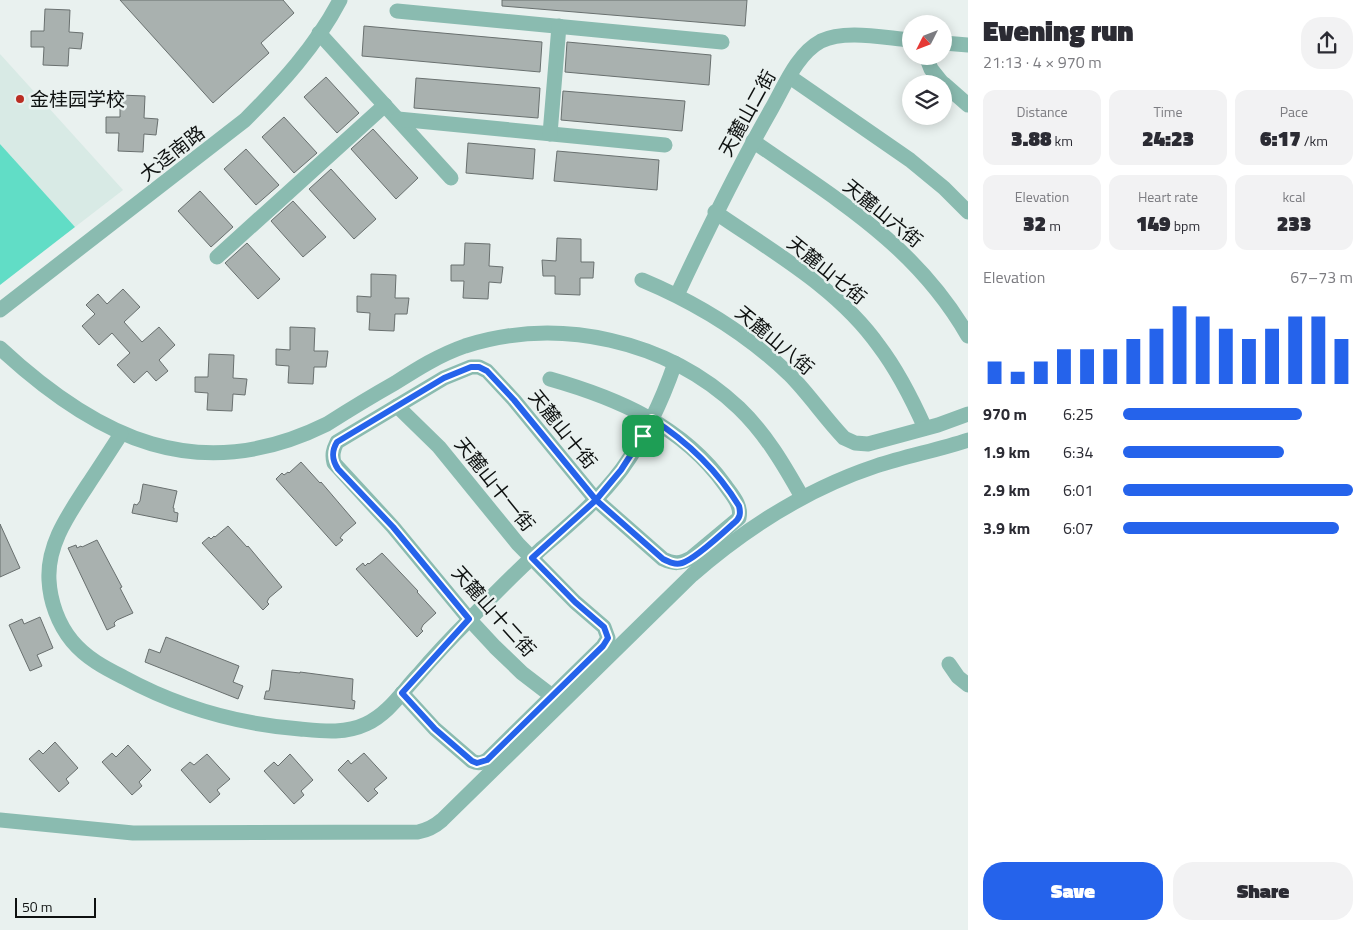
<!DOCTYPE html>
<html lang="en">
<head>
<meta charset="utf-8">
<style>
  :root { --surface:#fff; --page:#f2f2f3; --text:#2b2b33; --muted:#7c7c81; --accent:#2563eb }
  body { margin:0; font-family:"Titillium Web","Noto Sans SC",sans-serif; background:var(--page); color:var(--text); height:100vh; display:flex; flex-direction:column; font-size:19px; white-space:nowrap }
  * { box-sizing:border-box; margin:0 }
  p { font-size:16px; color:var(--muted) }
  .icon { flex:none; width:28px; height:28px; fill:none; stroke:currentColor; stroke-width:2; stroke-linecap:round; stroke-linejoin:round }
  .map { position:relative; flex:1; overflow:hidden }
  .sheet { display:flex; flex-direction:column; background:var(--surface); width:400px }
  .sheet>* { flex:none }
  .needle { width:32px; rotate:228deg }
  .tools { position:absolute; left:902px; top:15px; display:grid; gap:10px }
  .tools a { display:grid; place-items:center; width:50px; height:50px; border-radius:50%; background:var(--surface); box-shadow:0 2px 12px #0003; font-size:25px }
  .scale { position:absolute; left:15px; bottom:12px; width:81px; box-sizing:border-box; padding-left:5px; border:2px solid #0e1110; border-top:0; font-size:14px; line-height:18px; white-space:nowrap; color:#0e1110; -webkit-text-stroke:4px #e9f1ef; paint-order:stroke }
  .pin { position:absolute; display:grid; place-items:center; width:42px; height:42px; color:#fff; margin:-21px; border-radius:10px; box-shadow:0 2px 8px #0006 }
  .round { display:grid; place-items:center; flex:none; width:52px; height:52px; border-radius:20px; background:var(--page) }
  .headline { display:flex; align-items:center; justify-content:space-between; height:85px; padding:0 15px }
  h1 { font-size:28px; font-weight:800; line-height:38px }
  .metrics { display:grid; grid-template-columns:repeat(3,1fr); gap:8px; height:85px; padding:5px 15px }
  .metrics div { display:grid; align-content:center; border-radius:12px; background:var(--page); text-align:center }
  .metrics b { font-size:21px; font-weight:800 }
  .metrics small { font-size:14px; font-weight:400 }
  .metrics p { font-size:14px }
  .chart { height:140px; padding:10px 15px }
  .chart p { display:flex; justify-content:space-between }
  .chart svg { width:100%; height:90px; margin-top:5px; stroke:var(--accent); stroke-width:6 }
  .action { display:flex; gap:10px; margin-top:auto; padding:10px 15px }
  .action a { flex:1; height:58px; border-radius:20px; background:var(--accent); color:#fff; font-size:20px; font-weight:800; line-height:58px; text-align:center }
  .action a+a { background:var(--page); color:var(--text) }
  ul { padding:0 15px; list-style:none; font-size:16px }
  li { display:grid; grid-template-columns:80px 60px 1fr; align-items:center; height:38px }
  li i { height:12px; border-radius:6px; background:var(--accent) }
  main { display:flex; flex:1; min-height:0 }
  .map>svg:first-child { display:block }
  .built { fill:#d8eae5 }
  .green { fill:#61ddc6 }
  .building { fill:#a9b1af; stroke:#69706f }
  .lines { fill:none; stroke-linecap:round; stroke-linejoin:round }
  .minor { stroke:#8abbb0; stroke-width:15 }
  .route-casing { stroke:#fff; stroke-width:10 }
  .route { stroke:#2563eb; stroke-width:6 }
  .poi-dot { fill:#ba2d22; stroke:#e9f1ef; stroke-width:2 }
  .labels { text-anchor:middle; stroke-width:5; stroke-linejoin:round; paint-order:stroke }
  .poi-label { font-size:19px; fill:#0e1110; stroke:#e9f1ef; text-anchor:start }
  .street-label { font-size:19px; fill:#0e1110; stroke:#e9f1ef }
</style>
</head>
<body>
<main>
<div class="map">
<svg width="968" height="930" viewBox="0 0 968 930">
  <rect width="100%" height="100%" fill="#e9f1ef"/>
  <polygon class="built" points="0,54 123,190 75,227 0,144"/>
  <polygon class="green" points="0,144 75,227 0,285"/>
  <g class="building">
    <polygon points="120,0 283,0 294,13 261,43 269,53 213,103"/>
    <polygon points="502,0 747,0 745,26 502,6"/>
    <polygon points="45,9 70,10 69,32 83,33 81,49 69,48 68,66 43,65 44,47 31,47 31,31 44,31"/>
    <polygon points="364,26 542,42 540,72 362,56"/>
    <polygon points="567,42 711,55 709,85 565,72"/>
    <polygon points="326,77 359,113 337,133 304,97"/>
    <polygon points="416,78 540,88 538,118 414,108"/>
    <polygon points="563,91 685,101 682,131 561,120"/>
    <polygon points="120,95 145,96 144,118 158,119 156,135 144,134 143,152 118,151 119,133 106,133 106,117 120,117"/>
    <polygon points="284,117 317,153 294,173 262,137"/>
    <polygon points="373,129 418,178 396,199 351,149"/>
    <polygon points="468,143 535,149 533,179 466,173"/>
    <polygon points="246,149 279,185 256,205 224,169"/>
    <polygon points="557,151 659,160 657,190 554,181"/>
    <polygon points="331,169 376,219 354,239 309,189"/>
    <polygon points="200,191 233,227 211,247 178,211"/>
    <polygon points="293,201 326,237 303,257 271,221"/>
    <polygon points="557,238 581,239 581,262 594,262 593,278 580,278 580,295 555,294 555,276 543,276 542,260 556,261"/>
    <polygon points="247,243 280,279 258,299 225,263"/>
    <polygon points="465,243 490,244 489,266 503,267 501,283 489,282 488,299 463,298 464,281 451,281 451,265 464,265"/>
    <polygon points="371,274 396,275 395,298 409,298 407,314 395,314 394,331 369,330 370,313 357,312 357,296 371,297"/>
    <polygon points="123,289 140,307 124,322 142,342 159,327 175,345 159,360 168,371 156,381 147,371 134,383 117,365 130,353 120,342 112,333 99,345 82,326 95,314 86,305 89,302 98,294 107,304"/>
    <polygon points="290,327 315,328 314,351 328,351 326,367 314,367 313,384 288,383 289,366 276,365 276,349 290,350"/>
    <polygon points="209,354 234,355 233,378 247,379 245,395 233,394 232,411 207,410 208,393 195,392 195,377 208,377"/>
    <polygon points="301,462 320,483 321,482 356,523 343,534 340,538 343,540 336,546 276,479 282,473 284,475 288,472 289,473"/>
    <polygon points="143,484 177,491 173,508 174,508 174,512 178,513 177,522 132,513 134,504 137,505 140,501"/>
    <polygon points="0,524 20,568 0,577"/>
    <polygon points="228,526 247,547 248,546 282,587 269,598 267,602 269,604 263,610 202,543 209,537 211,539 214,536 215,537"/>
    <polygon points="97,540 122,587 120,588 133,613 117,620 114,623 115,626 107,630 68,548 76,545 77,548 81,546 82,547"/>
    <polygon points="382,553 418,591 417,592 436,613 423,625 421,629 423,631 417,637 356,569 363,563 365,566 368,563 369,564"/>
    <polygon points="40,617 53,648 37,655 42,666 30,671 9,625 22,619 24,624"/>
    <polygon points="166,637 239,666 233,682 243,686 238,699 145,662 149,649 160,653"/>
    <polygon points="272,670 300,673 300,672 353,679 352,696 352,700 355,701 354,709 264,699 266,691 269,691 270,687"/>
    <polygon points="55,742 78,768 66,779 69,783 59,792 29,759 39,750 43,754"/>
    <polygon points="128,745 151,770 139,782 142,786 132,795 102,762 112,753 116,757"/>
    <polygon points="364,753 387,778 374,789 378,793 368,802 338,770 348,760 351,764"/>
    <polygon points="207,754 230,779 217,790 220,794 210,803 181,770 190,762 194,765"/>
    <polygon points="290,754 313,780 301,791 304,795 294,804 264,771 274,762 278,766"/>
  </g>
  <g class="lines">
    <g class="minor">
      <polyline points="397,11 722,42"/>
      <polyline points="319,33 451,178"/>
      <polyline points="944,43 968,45"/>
      <polyline points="926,56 931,69 943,84"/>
      <polyline points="790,77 910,160 944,188 968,212"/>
      <polyline points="944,84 968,105"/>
      <polyline points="398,119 665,145"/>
      <polyline points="550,134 559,26"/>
      <path d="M753,141C836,199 916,245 968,336"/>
      <path d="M715,212C773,252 838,288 879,346C898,371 912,399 925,428"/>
      <polyline points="217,257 385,105"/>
      <path d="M642,280C697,303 746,333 789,374C809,394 824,417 844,438L855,443L868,444L938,425L968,414"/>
      <path d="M677,295C707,231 737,169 772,108C785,85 797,54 821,41C845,29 885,38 911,40"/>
      <path d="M0,310L245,120C281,84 316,46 340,0"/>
      <path d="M0,348C97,438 198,488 327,424C349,410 372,396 395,383C417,369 439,355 465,346C559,316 667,340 739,408C766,434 784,465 802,497"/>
      <polyline points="397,406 439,447 518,544 575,602 604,627 608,638 603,646 552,696"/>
      <path d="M121,434C110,451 99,468 87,486C69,514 47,544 49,580C50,601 58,624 72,641C86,658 105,668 123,677C178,707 237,724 300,729C322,731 345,734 366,724C388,714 402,692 418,675C435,655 453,636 471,618C494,594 517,571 541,549C570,524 599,500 622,469C645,437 662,401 675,363"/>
      <polyline points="949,664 958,677 968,685"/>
      <path d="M402,693L435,729L472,761C478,764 482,763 487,760L552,696L522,673L495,647L469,619L393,527L334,463C332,455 333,450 337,442L444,378L471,367H479L487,371L514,400L596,500L663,559C674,564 680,564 691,558L739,518C742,505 732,495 725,485C683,426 617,398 550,379"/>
      <path d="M0,820L133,833L418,832C428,830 434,827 442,820L692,575C747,527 807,489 876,466C906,456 938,450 968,440"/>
    </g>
  </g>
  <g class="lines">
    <defs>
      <path id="route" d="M643,436L621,470L596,500L532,558L575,602L604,627L608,638L603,646L487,760L477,763L472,761L435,729L402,693L469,619L393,527L338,469C332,460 331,452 337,442L444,378L471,367H479L487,371L514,400L596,500L663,559C669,562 675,565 682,563C694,560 724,532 734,523C740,518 741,514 739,506C717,470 688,442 652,419L643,436"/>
    </defs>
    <use href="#route" class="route-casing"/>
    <use href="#route" class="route"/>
  </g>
  <circle class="poi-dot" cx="20" cy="99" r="5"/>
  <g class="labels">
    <g class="poi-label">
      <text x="30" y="106">金桂园学校</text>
    </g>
    <g class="street-label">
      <text transform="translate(747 113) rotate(-61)" y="7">天麓山二街</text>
      <text transform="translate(172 153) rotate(-38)" y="7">大迳南路</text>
      <text transform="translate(883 213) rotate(39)" y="7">天麓山六街</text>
      <text transform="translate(827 270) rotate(39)" y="7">天麓山七街</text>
      <text transform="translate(775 340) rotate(40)" y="7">天麓山八街</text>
      <text transform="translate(563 429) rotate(51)" y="7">天麓山十街</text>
      <text transform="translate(495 484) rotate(51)" y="7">天麓山十一街</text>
      <text transform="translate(494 611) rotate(48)" y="7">天麓山十二街</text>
    </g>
  </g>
</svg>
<div class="tools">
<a><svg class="needle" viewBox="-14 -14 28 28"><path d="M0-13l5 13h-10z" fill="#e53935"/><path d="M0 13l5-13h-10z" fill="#7c7c81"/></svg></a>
<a><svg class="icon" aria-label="layers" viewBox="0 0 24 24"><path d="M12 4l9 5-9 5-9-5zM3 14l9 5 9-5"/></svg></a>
</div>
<div class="scale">50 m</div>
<div class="pin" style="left:643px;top:436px;background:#1e9e55"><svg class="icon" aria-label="arrive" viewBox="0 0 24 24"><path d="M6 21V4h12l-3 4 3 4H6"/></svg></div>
</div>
<section class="sheet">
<div class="headline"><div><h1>Evening run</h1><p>21:13 · 4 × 970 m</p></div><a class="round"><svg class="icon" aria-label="share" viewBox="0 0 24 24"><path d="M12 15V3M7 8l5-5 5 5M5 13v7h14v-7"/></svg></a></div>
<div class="metrics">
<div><p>Distance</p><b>3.88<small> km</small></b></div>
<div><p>Time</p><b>24:23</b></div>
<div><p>Pace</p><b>6:17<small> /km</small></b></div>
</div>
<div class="metrics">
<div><p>Elevation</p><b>32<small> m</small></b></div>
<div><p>Heart rate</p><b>149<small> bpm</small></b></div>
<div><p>kcal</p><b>233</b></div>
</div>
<div class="chart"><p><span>Elevation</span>67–73 m</p>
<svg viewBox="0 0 160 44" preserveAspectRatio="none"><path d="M5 44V33M15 44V38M25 44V33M35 44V27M45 44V27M55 44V27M65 44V22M75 44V17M85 44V6M95 44V11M105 44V17M115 44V22M125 44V17M135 44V11M145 44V11M155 44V22"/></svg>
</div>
<ul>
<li><b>970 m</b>6:25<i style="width:78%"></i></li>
<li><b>1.9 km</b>6:34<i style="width:70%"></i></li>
<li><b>2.9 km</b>6:01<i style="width:100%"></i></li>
<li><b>3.9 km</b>6:07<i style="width:94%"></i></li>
</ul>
<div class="action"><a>Save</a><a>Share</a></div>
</section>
</main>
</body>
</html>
